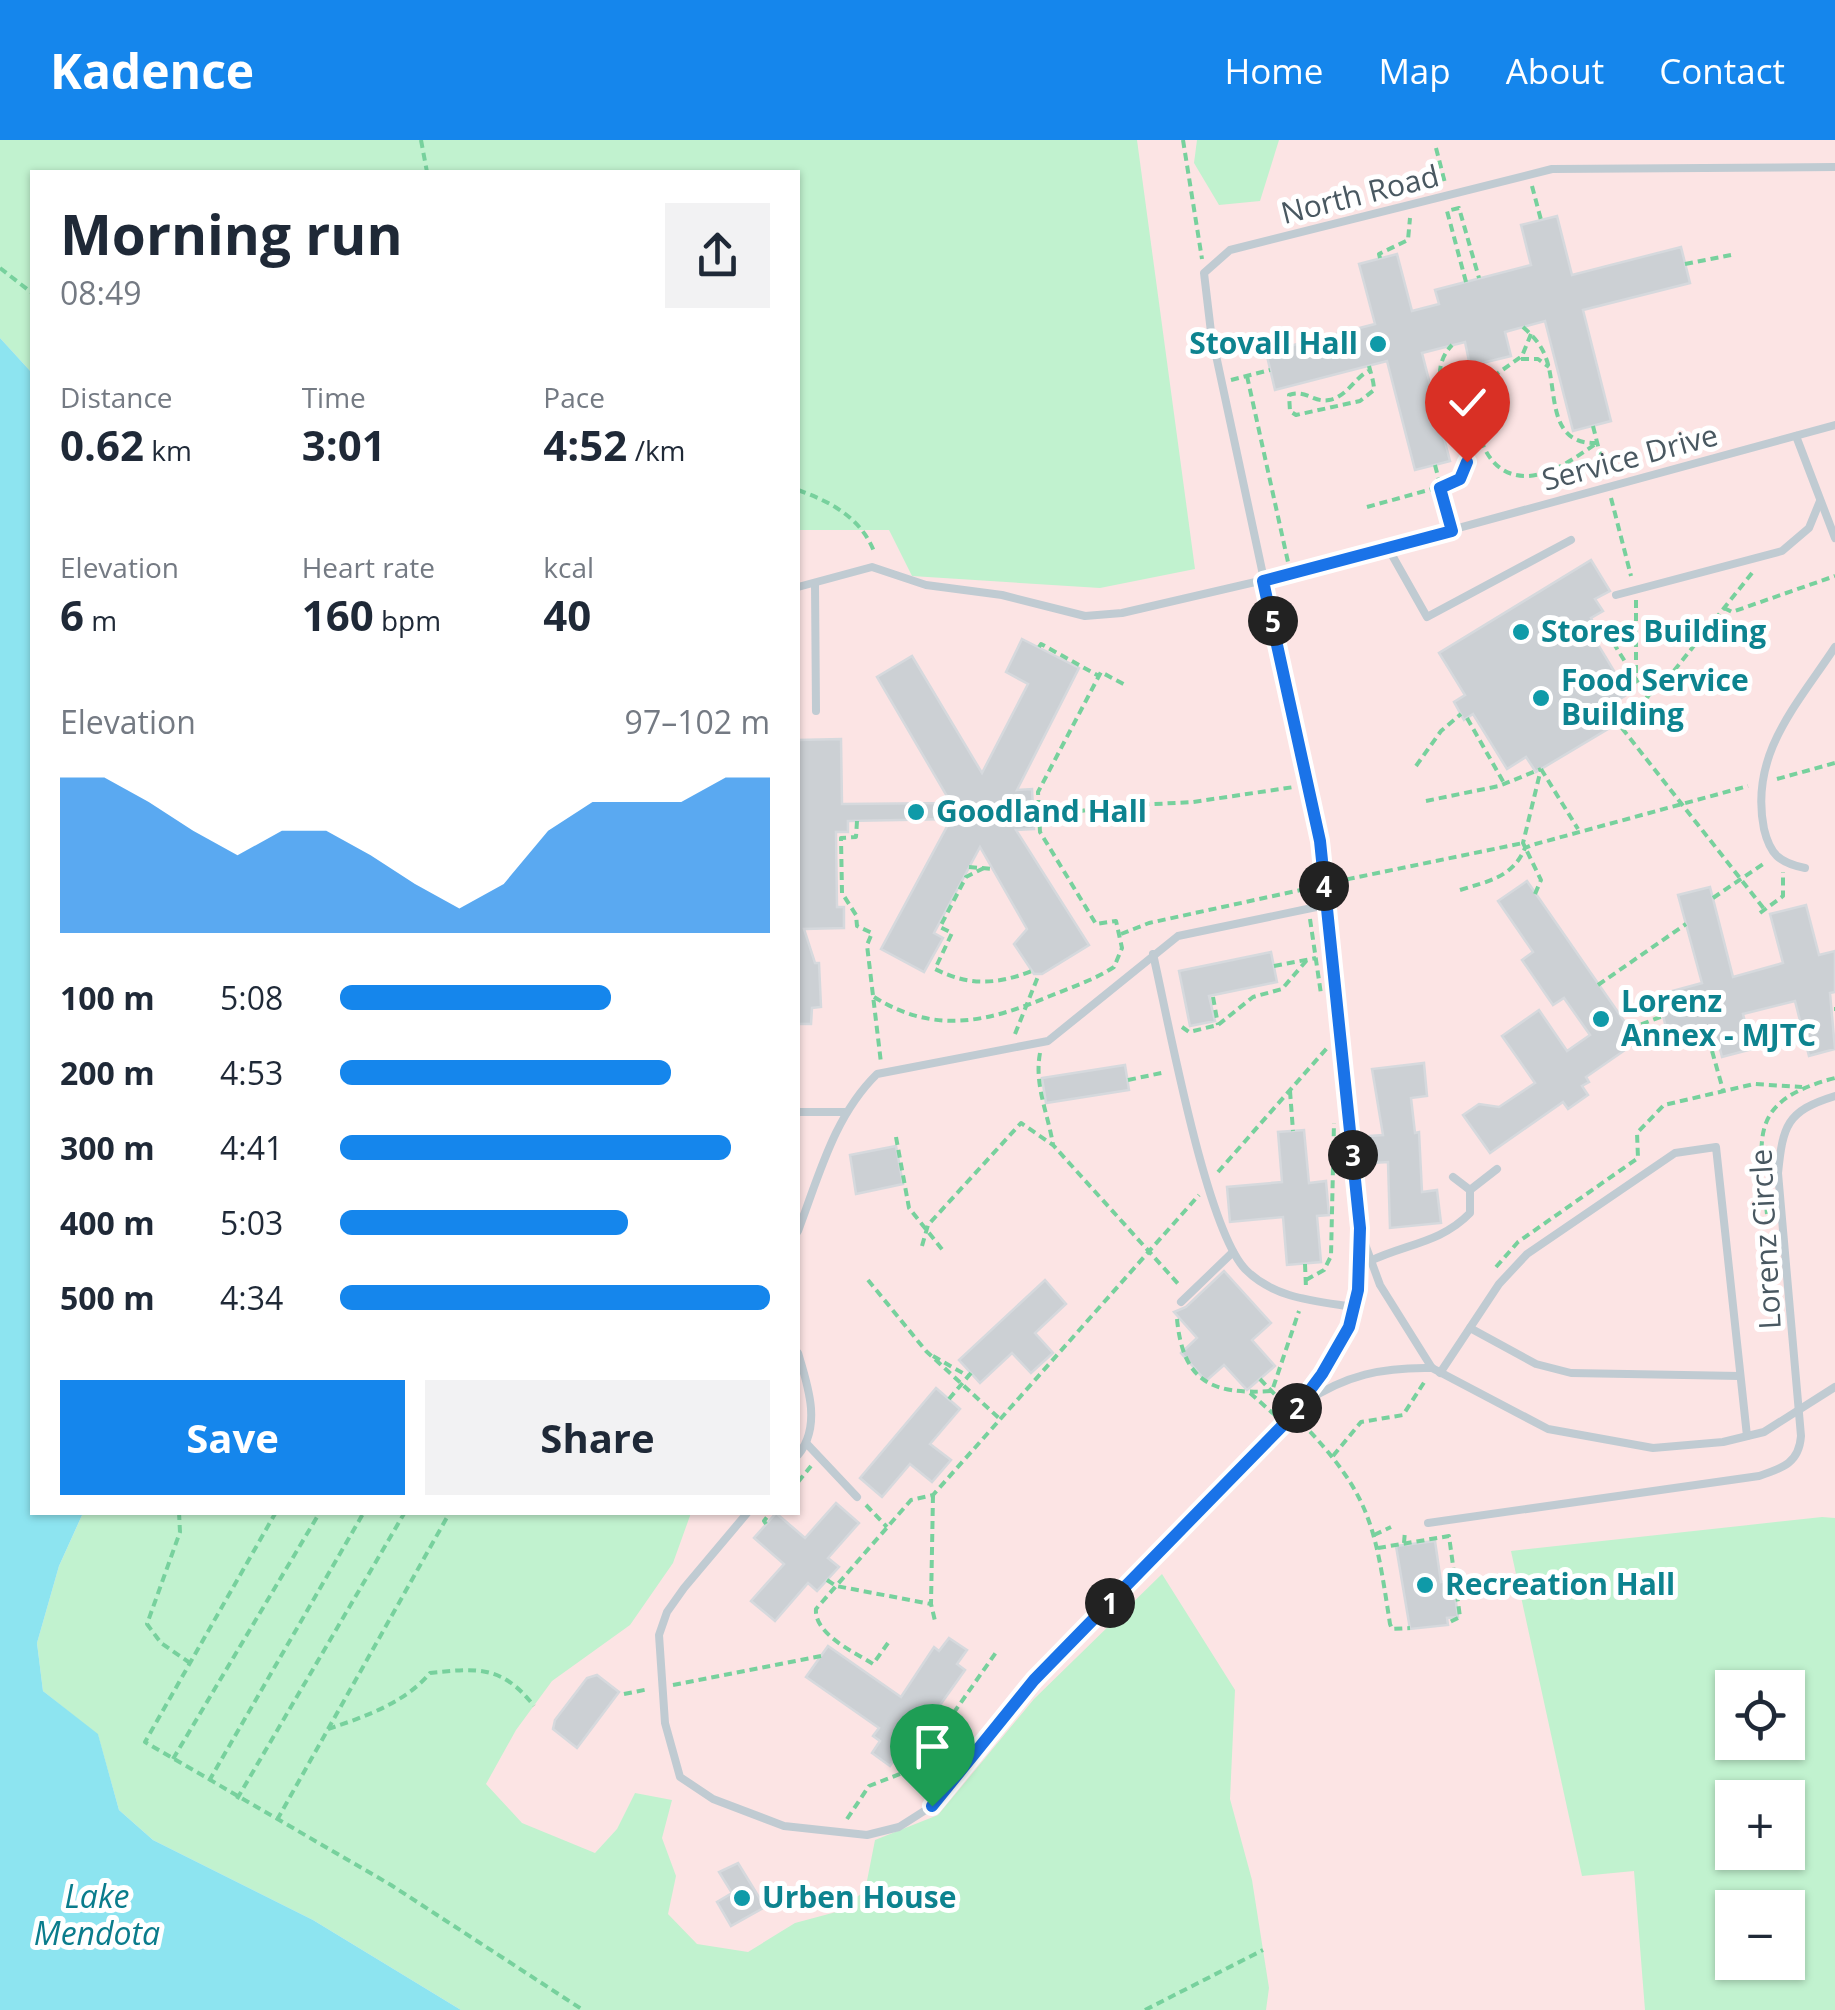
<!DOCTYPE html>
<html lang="en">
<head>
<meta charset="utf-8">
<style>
  :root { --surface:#fff; --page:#f2f2f3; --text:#1f2937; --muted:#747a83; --accent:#1586ec }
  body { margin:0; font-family:"Open Sans",sans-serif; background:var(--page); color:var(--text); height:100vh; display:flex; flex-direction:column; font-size:38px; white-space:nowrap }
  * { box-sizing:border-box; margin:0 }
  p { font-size:32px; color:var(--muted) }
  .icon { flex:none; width:55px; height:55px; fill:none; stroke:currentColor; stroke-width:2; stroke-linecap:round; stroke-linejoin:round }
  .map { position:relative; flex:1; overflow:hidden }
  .details { position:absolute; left:30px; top:30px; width:770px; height:1345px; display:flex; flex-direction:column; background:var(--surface); border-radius:0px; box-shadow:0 2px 8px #0004 }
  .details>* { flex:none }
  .tools { position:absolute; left:1715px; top:1530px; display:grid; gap:20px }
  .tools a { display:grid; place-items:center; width:90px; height:90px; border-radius:0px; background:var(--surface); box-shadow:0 2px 8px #0004; font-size:50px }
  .pin { position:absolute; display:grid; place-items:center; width:85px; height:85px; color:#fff; margin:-102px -42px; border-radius:50% 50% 50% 0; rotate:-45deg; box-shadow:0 0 10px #0007 }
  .pin .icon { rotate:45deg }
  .km { position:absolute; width:50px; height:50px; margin:-25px; border-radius:50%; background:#222; color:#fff; font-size:28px; line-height:50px; text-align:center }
  .round { display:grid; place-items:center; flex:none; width:105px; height:105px; border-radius:0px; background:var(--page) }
  .summary { display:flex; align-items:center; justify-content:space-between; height:170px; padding:0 30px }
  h1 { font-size:55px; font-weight:700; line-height:75px }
  .metrics { display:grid; grid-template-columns:repeat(3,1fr); gap:15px; height:170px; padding:10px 30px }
  .metrics div { display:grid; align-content:center }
  .metrics b { font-size:42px; font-weight:700 }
  .metrics small { font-size:28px; font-weight:400 }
  .metrics p { font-size:28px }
  .chart { height:280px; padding:20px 30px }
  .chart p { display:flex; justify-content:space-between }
  .chart svg { width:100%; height:180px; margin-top:10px; fill:var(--accent); opacity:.7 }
  .primary-button { display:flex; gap:20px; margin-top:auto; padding:20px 30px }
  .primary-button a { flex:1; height:115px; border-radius:0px; background:var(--accent); color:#fff; font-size:40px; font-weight:700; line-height:115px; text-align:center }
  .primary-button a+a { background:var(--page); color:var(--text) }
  ul { padding:0 30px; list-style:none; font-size:32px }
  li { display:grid; grid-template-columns:160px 120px 1fr; align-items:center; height:75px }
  li i { height:25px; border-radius:12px; background:var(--accent) }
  header { display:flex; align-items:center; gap:60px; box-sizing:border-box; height:140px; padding:0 50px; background:var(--accent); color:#fff }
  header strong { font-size:48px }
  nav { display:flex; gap:55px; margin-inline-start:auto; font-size:35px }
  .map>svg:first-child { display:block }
  .medical { fill:#fce4e4; fill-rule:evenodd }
  .green { fill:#c1f2cf; fill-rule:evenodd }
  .water { fill:#8de4f0 }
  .building { fill:#ccd0d4; stroke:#d6d9dd; stroke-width:2.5 }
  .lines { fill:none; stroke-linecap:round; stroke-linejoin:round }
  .path { stroke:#77d19d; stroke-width:4; stroke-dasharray:8 5; stroke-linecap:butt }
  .service { stroke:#c0cbd2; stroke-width:8 }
  .route-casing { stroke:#fff; stroke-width:20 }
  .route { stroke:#1a73e8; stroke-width:12 }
  .culture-dot { fill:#0f9aa8; stroke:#fff; stroke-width:4 }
  .labels { text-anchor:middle; stroke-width:10; stroke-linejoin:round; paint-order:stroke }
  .street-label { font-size:30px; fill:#495861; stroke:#fff }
  .culture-label { font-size:30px; font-weight:bold; fill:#0d838f; stroke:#fff; text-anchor:start }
  .water-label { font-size:32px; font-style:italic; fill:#0a7c8c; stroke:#fff }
</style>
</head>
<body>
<header>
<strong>Kadence</strong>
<nav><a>Home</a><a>Map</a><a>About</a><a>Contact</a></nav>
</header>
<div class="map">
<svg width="1835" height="1870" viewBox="0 0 1835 1870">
  <rect width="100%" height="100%" fill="#f4f2f2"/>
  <path class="medical" d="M0,0H1835V1870H461L80,1380L83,1373L798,1372V32H32V233L0,198ZM1732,1548H1788V1602H1732ZM1732,1658H1788V1712H1732ZM1732,1768H1788V1822H1732Z"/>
  <g class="green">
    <polygon points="0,0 1137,0 1195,429 1100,448 912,436 889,390 798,390 798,32 32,32 32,233 0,198"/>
    <polygon points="1197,0 1279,0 1260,61 1219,65 1194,23"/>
    <polygon points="83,1373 691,1373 673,1423 630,1485 552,1541 516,1590 486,1644 522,1683 595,1713 617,1689 635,1653 672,1660 662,1698 676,1736 668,1774 697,1804 748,1812 795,1783 836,1772 865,1751 875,1700 938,1675 1034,1559 1162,1434 1235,1550 1230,1659 1252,1740 1269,1848 1266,1870 461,1870 313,1780 153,1700 119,1670 98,1595 43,1551 37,1503 59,1426"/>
    <path d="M1822,1377L1835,1378V1870H1645L1634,1731L1582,1736L1511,1411ZM1732,1548H1788V1602H1732ZM1732,1658H1788V1712H1732ZM1732,1768H1788V1822H1732Z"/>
  </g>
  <polygon class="water" points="0,198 32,233 32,1372 83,1373 59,1426 37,1503 43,1551 98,1594 119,1670 153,1700 313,1780 461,1870 0,1870"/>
  <g class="building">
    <polygon points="1557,76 1572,135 1681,107 1690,143 1583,170 1611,281 1573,291 1545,181 1505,192 1511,216 1470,226 1465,202 1422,213 1450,321 1415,330 1387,221 1275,250 1266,212 1375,184 1359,124 1397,114 1412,171 1439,164 1435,150 1531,125 1521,85"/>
    <polygon points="1591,420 1610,451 1595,459 1603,471 1591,478 1600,494 1594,498 1628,554 1608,566 1618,583 1536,632 1526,617 1507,629 1473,574 1464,580 1454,562 1465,555 1439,513"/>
    <polygon points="1022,499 1079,528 1017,650 1032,649 1034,689 1016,690 1089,805 1042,834 1034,834 1014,804 1027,789 980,707 934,793 943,798 924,832 881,809 951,679 848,681 848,692 836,692 837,767 844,767 844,788 804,789 815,823 819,823 821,867 812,868 811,884 798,884 798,600 841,599 842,664 951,663 877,537 912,516 982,633 1028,544 1006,532"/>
    <polygon points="1527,741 1638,901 1586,937 1589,942 1582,946 1588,955 1568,969 1563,962 1490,1013 1463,975 1479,964 1499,967 1535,943 1502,896 1539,870 1567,911 1590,895 1564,858 1553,865 1522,820 1533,812 1498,761"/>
    <polygon points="1710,747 1733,837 1783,823 1770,774 1806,765 1819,815 1835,811 1835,852 1830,853 1835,909 1809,916 1795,861 1743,874 1752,909 1722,917 1719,905 1712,907 1706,886 1668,896 1658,855 1702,843 1678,755"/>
    <polygon points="1271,812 1277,842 1209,856 1215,881 1190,886 1179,831"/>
    <polygon points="1424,923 1427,956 1411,958 1415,993 1419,992 1422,1052 1437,1050 1441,1083 1390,1088 1388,1022 1373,1023 1370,996 1383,995 1372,929"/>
    <polygon points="1125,925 1129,950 1046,963 1042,938"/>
    <polygon points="1304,990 1309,1043 1326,1041 1329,1075 1317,1076 1321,1122 1287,1125 1283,1077 1230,1082 1227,1047 1282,1042 1278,992"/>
    <polygon points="896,1006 903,1044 856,1054 850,1015"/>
    <polygon points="1224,1131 1271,1183 1252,1200 1275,1226 1247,1250 1224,1225 1206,1241 1181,1213 1197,1198 1174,1172 1186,1167"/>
    <polygon points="1045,1140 1066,1164 1035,1193 1053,1213 1031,1233 1012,1213 980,1243 959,1220"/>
    <polygon points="936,1248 960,1269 930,1304 951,1320 932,1342 910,1324 882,1357 860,1338"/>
    <polygon points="836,1363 859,1383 828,1418 839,1427 817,1451 808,1443 775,1481 751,1461 784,1424 754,1398 776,1373 805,1398"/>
    <polygon points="1435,1401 1441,1442 1453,1440 1458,1477 1447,1478 1448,1485 1410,1489 1396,1406"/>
    <polygon points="949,1498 967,1510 957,1524 965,1530 903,1617 898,1614 890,1626 872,1613 880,1601 873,1596 879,1588 806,1537 828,1506 901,1557 934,1507 939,1511"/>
    <polygon points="597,1535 619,1552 577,1608 553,1589 555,1580 587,1538"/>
    <polygon points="738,1723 765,1767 731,1786 717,1762 732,1753 719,1732"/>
  </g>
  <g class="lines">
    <g class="path">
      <polyline points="421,0 427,32"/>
      <polyline points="1183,0 1202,119"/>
      <polyline points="1436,8 1445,43"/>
      <polyline points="1532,46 1541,80"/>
      <polyline points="1380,118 1379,114 1408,100 1410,78"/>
      <polyline points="1685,124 1731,115"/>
      <polyline points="0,128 32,153"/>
      <polyline points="1466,142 1447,71 1459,68 1479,138"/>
      <path d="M1523,187C1533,196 1541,204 1546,218C1558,250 1546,305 1597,303"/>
      <path d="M1531,194L1522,216L1480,246C1470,279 1481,337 1527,336C1553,335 1576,317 1597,303"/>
      <polyline points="1521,219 1538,219 1549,227"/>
      <path d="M1369,226C1371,234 1374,242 1374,250L1360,261L1296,275L1290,271L1289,255C1306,249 1313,263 1329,260C1347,257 1355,237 1370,230"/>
      <polyline points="1247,236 1288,422"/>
      <polyline points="1231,240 1270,230"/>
      <polyline points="1442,241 1480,246"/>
      <polyline points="1593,286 1605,334"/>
      <polyline points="1435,325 1449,379"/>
      <path d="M798,350C831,362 862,378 875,414"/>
      <polyline points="1611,358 1631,436"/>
      <path d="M1367,367L1454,343L1464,333C1476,291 1415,244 1452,205"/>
      <polyline points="1752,433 1669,537 1618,583 1765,770"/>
      <polyline points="1636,460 1636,539"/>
      <polyline points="1724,468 1732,472 1835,436"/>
      <polyline points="1598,490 1603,486 1648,559"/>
      <polyline points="1039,507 1041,504 1099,536"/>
      <polyline points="1467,578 1504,643"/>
      <polyline points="1416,626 1441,591 1461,574"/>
      <polyline points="1541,629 1578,689"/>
      <polyline points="1777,639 1835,623"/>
      <polyline points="1426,661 1499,646 1541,629"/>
      <polyline points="1039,680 1100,667 1193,662 1294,647"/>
      <polyline points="857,681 856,697 841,698 842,753 856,775 857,786 872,793 867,805 881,923"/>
      <polyline points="969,727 993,729"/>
      <path d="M984,728L966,737L940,787L952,793L935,829C969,846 996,845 1032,831"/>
      <polyline points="1334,742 1523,703"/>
      <path d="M1460,750C1489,741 1513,737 1525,708L1532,705L1748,646"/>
      <polyline points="1535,754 1541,740 1523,703 1541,629"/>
      <polyline points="1713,758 1766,722"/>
      <polyline points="1760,773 1783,756 1783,732"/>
      <polyline points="1310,779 1321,854"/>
      <polyline points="1121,794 1149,783 1310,748"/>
      <polyline points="1274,826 1316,818"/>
      <polyline points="1598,845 1686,784"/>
      <path d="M874,857C935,895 988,882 1050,856C1072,847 1094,840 1114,827L1122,808L1116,781L1096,784L1040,692L1038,652L1101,532L1127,546"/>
      <polyline points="1213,857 1218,885"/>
      <polyline points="1834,869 1835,869"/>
      <polyline points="1705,886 1723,950"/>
      <polyline points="1182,887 1189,892 1218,885 1253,857 1282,849 1307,820"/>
      <polyline points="1629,889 1663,876"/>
      <polyline points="1015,894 1039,834"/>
      <path d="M1040,913C1034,945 1048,973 1053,1005"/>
      <polyline points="1128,940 1166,932"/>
      <polyline points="1290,951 1293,991"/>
      <polyline points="896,997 909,1068 945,1113"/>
      <polyline points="1218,1032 1327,908"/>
      <path d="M1767,1074C1759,997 1747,961 1835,938"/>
      <polyline points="922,1106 928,1085 1021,983 1053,1005 1181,1147"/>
      <polyline points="1305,1124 1306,1148"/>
      <polyline points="1496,1127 1518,1102 1638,1018 1637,993 1664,965 1754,944 1802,947"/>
      <polyline points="868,1140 926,1211 1001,1280"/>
      <polyline points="1306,1140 1324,1130 1331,1116 1334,983"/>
      <path d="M1177,1179C1183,1242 1212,1255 1272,1251L1299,1171"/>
      <polyline points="933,1216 968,1236"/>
      <polyline points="1260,1239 1284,1264"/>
      <polyline points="1250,1253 1276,1276"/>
      <polyline points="949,1259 971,1233"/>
      <path d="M1301,1282C1371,1355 1375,1386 1390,1484L1392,1489L1410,1488"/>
      <polyline points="1333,1316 1361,1282 1403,1275 1425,1241"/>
      <polyline points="798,1342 811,1326"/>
      <polyline points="933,1355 931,1464 935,1481"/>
      <polyline points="866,1365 887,1387"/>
      <polyline points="179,1372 180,1392 147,1484 161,1503 190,1523"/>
      <polyline points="276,1372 145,1602 391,1745 583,1870"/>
      <polyline points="766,1384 764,1381 771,1372"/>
      <polyline points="1374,1395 1391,1387"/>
      <polyline points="1404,1403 1405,1391"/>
      <polyline points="1378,1408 1449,1396 1460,1477 1448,1483"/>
      <polyline points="827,1440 836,1446 931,1464"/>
      <path d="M888,1503L873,1524C854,1512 814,1494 816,1469L911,1360L933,1355L1199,1055"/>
      <polyline points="673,1545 821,1516"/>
      <polyline points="624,1554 649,1549"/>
      <path d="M328,1589C364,1577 405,1563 430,1533C477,1528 502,1525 534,1566"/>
      <polyline points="173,1619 320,1372"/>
      <polyline points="209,1641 364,1372"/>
      <polyline points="237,1659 405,1372"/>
      <polyline points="847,1679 869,1646 915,1628 997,1511"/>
      <polyline points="277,1680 450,1372"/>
      <polyline points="1145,1870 1263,1810"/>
    </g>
    <g class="service">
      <polyline points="1796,296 1835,398"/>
      <polyline points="1388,408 1427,477 1571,400"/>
      <polyline points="815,444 816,571"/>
      <polyline points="798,447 872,427 926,445 1002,455 1085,476 1122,473 1290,434 1835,285"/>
      <polyline points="1616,455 1782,411 1809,388 1820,361"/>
      <path d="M1805,728C1779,723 1770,714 1764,689C1749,614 1797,565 1835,507"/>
      <path d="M1153,814C1168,879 1206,1090 1246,1130C1275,1159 1316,1161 1354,1167"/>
      <polyline points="798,972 846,972"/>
      <polyline points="1470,1050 1497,1029"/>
      <path d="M798,1091C819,1036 834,976 877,934L1048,901L1178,796L1326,765"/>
      <polyline points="1362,1096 1380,1145 1432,1228 1548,1289 1653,1308 1723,1302 1764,1292 1835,1247"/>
      <path d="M1370,1121C1405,1104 1441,1103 1470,1073V1050L1453,1037"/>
      <polyline points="1181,1162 1233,1112"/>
      <polyline points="1470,1188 1536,1224 1571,1233 1740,1236"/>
      <path d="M798,1213C808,1246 822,1286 798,1315"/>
      <polyline points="1440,1233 1499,1144 1527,1114 1675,1013 1716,1007 1747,1296"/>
      <path d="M1304,1263C1345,1235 1383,1227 1432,1228"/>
      <polyline points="807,1304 857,1357"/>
      <polyline points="748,1372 684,1448 667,1472 659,1495 665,1583 680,1637 713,1659 784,1686 867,1695 899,1687 932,1666 1035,1540 1287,1281 1349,1187 1358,1151 1359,1088 1320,701 1211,192 1204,133 1230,110 1552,29 1835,27"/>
      <path d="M1428,1383L1759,1336C1783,1328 1799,1323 1801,1296L1778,1033C1783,986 1786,971 1835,956"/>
    </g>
  </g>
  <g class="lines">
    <defs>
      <polyline id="route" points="932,1666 1034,1540 1287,1281 1322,1234 1349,1187 1358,1150 1360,1088 1320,701 1263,441 1452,391 1440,348 1460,339 1467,322"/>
    </defs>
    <use href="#route" class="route-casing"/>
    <use href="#route" class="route"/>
  </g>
  <g class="culture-dot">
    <circle cx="1378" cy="204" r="10"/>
    <circle cx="1521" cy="492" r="10"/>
    <circle cx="1541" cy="558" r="10"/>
    <circle cx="916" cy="672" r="10"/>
    <circle cx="1601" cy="879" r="10"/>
    <circle cx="1425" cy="1445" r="10"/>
    <circle cx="742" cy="1758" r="10"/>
  </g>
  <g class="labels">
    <g class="street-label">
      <text transform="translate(1360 55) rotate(-14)" y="10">North Road</text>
      <text transform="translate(1630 318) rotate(-15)" y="10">Service Drive</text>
      <text transform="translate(1766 1099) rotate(-93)" y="10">Lorenz Circle</text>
    </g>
    <g class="culture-label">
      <text x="1358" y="214" text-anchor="end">Stovall Hall</text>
      <text x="1541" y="502">Stores Building</text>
      <text x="1561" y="551">Food Service<tspan x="1561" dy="34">Building</tspan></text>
      <text x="936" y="682">Goodland Hall</text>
      <text x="1621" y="872">Lorenz<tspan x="1621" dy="34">Annex - MJTC</tspan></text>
      <text x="1445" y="1455">Recreation Hall</text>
      <text x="762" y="1768">Urben House</text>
    </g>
    <g class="water-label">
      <text x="97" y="1768">Lake<tspan x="97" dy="37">Mendota</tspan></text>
    </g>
  </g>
</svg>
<div class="tools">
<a><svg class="icon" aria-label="locate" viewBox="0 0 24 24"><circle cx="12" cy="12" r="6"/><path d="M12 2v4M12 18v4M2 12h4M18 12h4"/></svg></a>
<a>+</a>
<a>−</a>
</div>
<div class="pin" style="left:932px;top:1666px;background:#1e9e55"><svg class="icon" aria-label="arrive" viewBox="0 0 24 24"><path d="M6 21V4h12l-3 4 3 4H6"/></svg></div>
<div class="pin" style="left:1467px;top:322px;background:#d93025"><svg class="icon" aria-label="check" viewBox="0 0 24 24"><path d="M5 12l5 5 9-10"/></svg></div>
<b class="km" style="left:1110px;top:1463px">1</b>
<b class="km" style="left:1297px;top:1268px">2</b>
<b class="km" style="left:1353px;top:1015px">3</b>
<b class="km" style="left:1324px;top:746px">4</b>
<b class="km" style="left:1273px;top:481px">5</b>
<section class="details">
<div class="summary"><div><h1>Morning run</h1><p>08:49</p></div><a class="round"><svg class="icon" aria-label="share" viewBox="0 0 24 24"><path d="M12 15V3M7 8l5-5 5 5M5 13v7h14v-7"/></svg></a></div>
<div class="metrics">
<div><p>Distance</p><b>0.62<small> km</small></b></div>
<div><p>Time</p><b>3:01</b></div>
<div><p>Pace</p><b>4:52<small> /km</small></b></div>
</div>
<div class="metrics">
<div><p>Elevation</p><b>6<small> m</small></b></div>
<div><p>Heart rate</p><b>160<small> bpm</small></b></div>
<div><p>kcal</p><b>40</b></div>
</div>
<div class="chart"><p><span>Elevation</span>97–102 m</p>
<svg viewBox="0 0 160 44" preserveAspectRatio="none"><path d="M0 44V6L10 6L20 12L30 19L40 25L50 19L60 19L70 25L80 32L90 38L100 32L110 19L120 12L130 12L140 12L150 6L160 6V44z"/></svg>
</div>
<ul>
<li><b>100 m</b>5:08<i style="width:63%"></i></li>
<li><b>200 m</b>4:53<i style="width:77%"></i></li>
<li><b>300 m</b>4:41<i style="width:91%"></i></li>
<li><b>400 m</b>5:03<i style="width:67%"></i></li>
<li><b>500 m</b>4:34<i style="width:100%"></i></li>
</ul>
<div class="primary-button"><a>Save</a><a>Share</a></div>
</section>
</div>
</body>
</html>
